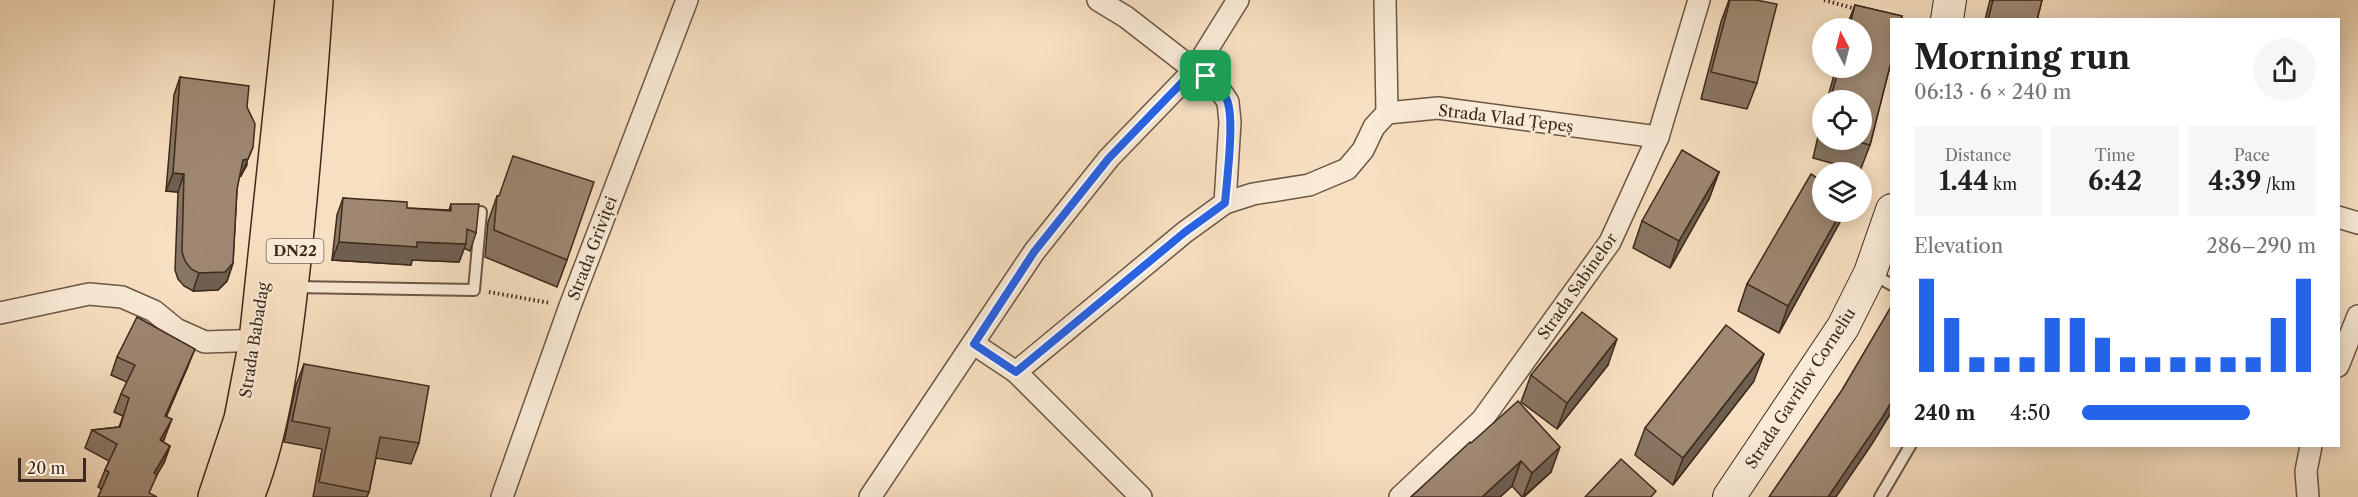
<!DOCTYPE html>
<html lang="en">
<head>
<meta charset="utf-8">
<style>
  :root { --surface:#fff; --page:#f6f6f6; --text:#202124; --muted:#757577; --accent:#2563eb }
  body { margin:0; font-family:"Libre Caslon Text",serif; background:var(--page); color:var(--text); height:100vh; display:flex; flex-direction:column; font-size:22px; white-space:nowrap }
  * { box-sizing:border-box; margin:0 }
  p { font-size:20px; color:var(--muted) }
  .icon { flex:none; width:33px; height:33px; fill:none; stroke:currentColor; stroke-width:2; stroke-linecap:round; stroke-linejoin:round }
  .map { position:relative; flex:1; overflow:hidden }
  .sheet { position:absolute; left:1890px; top:18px; width:450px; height:429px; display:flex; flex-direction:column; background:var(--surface); border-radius:0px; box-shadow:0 3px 15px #0003 }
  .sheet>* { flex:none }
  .needle { width:39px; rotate:353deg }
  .tools { position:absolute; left:1812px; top:18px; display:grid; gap:12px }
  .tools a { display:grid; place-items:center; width:60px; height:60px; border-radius:50%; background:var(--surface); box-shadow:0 3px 15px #0003; font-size:30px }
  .scale { position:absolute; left:18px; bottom:15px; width:68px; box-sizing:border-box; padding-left:6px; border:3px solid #3e291d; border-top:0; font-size:16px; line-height:21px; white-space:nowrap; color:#3e291d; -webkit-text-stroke:4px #faebd7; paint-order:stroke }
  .pin { position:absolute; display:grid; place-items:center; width:51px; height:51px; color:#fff; margin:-26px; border-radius:12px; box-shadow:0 3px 9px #0006 }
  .round { display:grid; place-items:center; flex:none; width:63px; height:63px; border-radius:32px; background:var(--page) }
  .summary { display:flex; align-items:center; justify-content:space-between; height:102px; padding:0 24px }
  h1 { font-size:33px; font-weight:800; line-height:45px }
  .stats { display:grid; grid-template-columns:repeat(3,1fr); gap:9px; height:102px; padding:6px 24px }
  .stats div { display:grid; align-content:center; border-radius:0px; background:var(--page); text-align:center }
  .stats b { font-size:26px; font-weight:800 }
  .stats small { font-size:16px; font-weight:400 }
  .stats p { font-size:16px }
  .chart { height:168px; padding:12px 24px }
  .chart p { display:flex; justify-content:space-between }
  .chart svg { width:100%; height:108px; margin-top:6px; stroke:var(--accent); stroke-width:6 }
  ul { padding:0 24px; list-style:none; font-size:20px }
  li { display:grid; grid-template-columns:96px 72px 1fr; align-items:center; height:45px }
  li i { height:15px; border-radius:8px; background:var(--accent) }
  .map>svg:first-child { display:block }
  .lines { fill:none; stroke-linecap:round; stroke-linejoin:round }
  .lane-casing { stroke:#6c5746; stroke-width:14 }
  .street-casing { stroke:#6c5746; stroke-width:24 }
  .secondary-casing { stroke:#3e291d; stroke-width:34 }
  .primary-casing { stroke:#3e291d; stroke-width:36 }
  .path { stroke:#3e291d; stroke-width:4; stroke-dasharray:1.5 3; stroke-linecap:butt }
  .lane { stroke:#faebd7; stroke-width:10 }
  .street { stroke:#faebd7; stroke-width:21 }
  .secondary { stroke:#faebd7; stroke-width:32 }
  .primary { stroke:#f7e0c1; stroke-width:33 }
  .wall { fill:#887562; stroke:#3e291d; stroke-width:1.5 }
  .shaded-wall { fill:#6f5f50; stroke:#3e291d; stroke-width:1.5 }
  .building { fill:#9e8872; stroke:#3e291d; stroke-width:1.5 }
  .route-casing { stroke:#fff; stroke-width:12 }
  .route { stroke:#2563eb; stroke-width:8 }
  .labels { text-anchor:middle; stroke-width:4.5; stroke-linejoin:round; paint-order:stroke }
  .shield { fill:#faebd7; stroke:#766355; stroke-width:1.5 }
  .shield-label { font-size:15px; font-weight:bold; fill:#3e291d }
  .street-label { font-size:16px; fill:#3e291d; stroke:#faebd7 }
</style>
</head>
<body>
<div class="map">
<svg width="2358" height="497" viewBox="0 0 2358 497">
  <rect width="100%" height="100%" fill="#f7e0c1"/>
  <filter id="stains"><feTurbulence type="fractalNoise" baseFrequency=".00333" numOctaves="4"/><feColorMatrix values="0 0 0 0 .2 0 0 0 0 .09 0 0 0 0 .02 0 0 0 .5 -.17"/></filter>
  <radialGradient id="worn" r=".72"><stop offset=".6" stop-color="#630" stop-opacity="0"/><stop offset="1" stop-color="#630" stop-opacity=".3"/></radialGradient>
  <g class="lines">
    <defs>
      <g id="lane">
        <polyline points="1871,273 1892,285"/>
        <polyline points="294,287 474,290 481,212"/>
        <polyline points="1880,497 1910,446"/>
      </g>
      <g id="street">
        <polyline points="1098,0 1126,17 1220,90 1228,102 1230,122 1225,203"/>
        <polyline points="1385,0 1387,113"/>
        <polyline points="2338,217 2358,223"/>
        <polyline points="0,313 89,294 122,297 154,311 176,329 205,342 266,340"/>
        <polyline points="974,344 1016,372 1141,497"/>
        <polyline points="2338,366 2358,316"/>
        <polyline points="1016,372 1185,232 1225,203 1253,194 1309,185 1347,169 1363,150 1374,127 1387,113 1438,108 1658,137"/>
        <polyline points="502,497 570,306 687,0"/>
        <polyline points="870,497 1034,252 1109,158 1195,69 1238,0"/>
        <polyline points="1400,497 1482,420 1610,242 1658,137 1699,0"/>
        <polyline points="2308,497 2306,471 2311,446"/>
      </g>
      <g id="secondary">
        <polyline points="1947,20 1950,0"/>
        <polyline points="1729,497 1843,327 1870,273 1892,210"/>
      </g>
      <g id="primary">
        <polyline points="215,497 241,419 256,341 292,0"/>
        <path d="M247,497C275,428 286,334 294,260C303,173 310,87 316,0"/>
      </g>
    </defs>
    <use href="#lane" class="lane-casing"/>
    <use href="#street" class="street-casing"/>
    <use href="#secondary" class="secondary-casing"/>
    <use href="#primary" class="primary-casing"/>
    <g class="path">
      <polyline points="1824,0 1856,9"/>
      <polyline points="489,292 550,303"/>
    </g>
    <use href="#lane" class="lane"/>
    <use href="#street" class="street"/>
    <use href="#secondary" class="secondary"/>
    <use href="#primary" class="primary"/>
  </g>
  <g class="wall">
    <polygon points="1729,0 1756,0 1757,83 1747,109 1701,99 1721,22"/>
    <polygon points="1990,0 2042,0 2037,20 1985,20"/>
    <polygon points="1855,5 1902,16 1901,20 1892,20 1892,58 1870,145 1860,171 1813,158 1822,119 1822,140 1862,140 1862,100 1827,100 1836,68 1862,68 1862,28 1846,28"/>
    <polygon points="180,77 247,107 247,165 241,176 239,177 237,189 233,263 227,281 218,290 193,291 184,286 178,279 175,270 178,192 166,191 174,95"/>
    <polygon points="1719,172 1709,199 1670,268 1633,248 1642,221"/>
    <polygon points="497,196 499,196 567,260 557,287 485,257 488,222"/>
    <polygon points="343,198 407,208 449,210 451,204 476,233 470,251 464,248 459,262 412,260 411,265 332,260 337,215"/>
    <polygon points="1840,222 1779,333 1738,311 1747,284"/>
    <polygon points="117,357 188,366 166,416 165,437 163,442 170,446 164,463 101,489 98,487 105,470 109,461 85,448 92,430 119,427 123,416 114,412 121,394 127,382 111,375"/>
    <polygon points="304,364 419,443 411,464 376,458 369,492 367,497 313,497 322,449 284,442 296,385"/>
    <polygon points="1608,365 1557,429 1521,402 1531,375"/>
    <polygon points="1754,381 1673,485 1635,455 1645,428"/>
    <polygon points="1471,443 1551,472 1524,497 1522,497 1512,486 1500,497 1411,497"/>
  </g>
  <g class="shaded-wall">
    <polygon points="253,147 241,176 237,178 243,160"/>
    <polygon points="1719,172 1709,199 1670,268 1679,241"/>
    <polygon points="173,173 184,174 178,192 166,191"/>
    <polygon points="1841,212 1844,212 1840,222 1779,333 1788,306"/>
    <polygon points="339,242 417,242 466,244 459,262 412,260 411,265 332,260"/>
    <polygon points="233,263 227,281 218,290 193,291 199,273"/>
    <polygon points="1617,339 1608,365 1557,429 1567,403"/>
    <polygon points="195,349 188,366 159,434 165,416"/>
    <polygon points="1764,354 1754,381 1673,485 1683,458"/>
    <polygon points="1892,401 1892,411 1872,444 1836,497 1828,497"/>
    <polygon points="172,419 165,437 154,458 160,440"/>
    <polygon points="170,446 164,463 148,490 154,473"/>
    <polygon points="1560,447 1551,472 1523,497 1532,473"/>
    <polygon points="1521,461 1512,486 1500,497 1482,497"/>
  </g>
  <g class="building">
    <polygon points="1730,0 1756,0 1777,4 1757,83 1711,72"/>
    <polygon points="1993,0 2042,0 2037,20 1988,20"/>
    <polygon points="1855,5 1902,16 1901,20 1892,20 1892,58 1870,145 1851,140 1862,140 1862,100 1830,100 1839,68 1862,68 1862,28 1849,28"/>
    <polygon points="180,77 249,86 247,107 255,124 253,147 248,159 243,160 237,189 233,263 225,272 199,273 191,269 185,261 182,252 184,174 173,173"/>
    <polygon points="1682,150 1719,172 1679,241 1642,221"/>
    <polygon points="513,156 594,182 567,260 494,230 497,196 499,196"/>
    <polygon points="1811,174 1822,181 1822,212 1841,212 1788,306 1747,284"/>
    <polygon points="343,198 407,202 407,208 451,211 451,204 479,204 476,233 467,229 466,244 417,242 417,247 339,242"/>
    <polygon points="1892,305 1892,401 1882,418 1828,497 1769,497 1842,390"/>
    <polygon points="1582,312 1617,339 1567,403 1531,375"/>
    <polygon points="137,317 195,349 165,416 172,419 160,440 170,446 154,473 157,475 149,493 157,497 98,497 109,472 105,470 117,444 92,430 120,427 129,398 121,394 135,365 117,357"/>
    <polygon points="1726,325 1764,354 1683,458 1645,428"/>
    <polygon points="304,364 429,386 419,443 380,437 369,492 319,482 330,428 292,421"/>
    <polygon points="1518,401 1560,447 1532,473 1521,461 1482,497 1411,497 1470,442 1471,443"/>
    <polygon points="1621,459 1656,491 1651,497 1585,497"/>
  </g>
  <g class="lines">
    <defs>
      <path id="route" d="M1195,69C1207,78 1224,88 1228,103C1234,124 1227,179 1225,203L1185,232L1016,372L974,344L1034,252L1109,158Z"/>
    </defs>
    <use href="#route" class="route-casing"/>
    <use href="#route" class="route"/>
  </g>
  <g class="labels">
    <rect class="shield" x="266.5" y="239" width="57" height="24" rx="4.5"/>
    <g class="shield-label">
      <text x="295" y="256">DN22</text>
    </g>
    <g class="street-label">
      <text transform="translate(1506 118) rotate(7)" y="6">Strada Vlad Țepeș</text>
      <text transform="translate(592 248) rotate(-69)" y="6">Strada Griviței</text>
      <text transform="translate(1577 286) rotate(-55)" y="6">Strada Sabinelor</text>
      <text transform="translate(254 340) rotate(-81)" y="6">Strada Babadag</text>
      <text transform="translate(1800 388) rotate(-57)" y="6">Strada Gavrilov Corneliu</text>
    </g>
  </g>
  <rect width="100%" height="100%" filter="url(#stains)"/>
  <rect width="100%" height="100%" fill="url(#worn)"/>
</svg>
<div class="tools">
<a><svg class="needle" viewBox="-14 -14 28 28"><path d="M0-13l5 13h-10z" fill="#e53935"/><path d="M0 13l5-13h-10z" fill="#757577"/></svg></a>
<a><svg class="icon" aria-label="locate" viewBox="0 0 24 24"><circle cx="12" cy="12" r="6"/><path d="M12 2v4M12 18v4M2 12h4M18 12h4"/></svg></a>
<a><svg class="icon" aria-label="layers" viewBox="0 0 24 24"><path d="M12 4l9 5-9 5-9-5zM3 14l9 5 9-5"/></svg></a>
</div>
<div class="scale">20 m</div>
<div class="pin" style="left:1206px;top:76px;background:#1e9e55"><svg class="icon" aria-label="arrive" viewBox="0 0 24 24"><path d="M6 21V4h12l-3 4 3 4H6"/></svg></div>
<section class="sheet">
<div class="summary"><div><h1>Morning run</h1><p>06:13 · 6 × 240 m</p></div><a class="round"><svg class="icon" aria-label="share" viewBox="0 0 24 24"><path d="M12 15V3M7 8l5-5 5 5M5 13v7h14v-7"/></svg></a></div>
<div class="stats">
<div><p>Distance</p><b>1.44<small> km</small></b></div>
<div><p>Time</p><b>6:42</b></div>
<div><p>Pace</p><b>4:39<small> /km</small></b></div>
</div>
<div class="chart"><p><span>Elevation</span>286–290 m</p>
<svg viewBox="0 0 160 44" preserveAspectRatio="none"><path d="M5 44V6M15 44V22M25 44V38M35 44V38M45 44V38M55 44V22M65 44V22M75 44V30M85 44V38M95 44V38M105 44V38M115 44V38M125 44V38M135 44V38M145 44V22M155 44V6"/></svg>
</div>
<ul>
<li><b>240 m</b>4:50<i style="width:72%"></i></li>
</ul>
</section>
</div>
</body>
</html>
